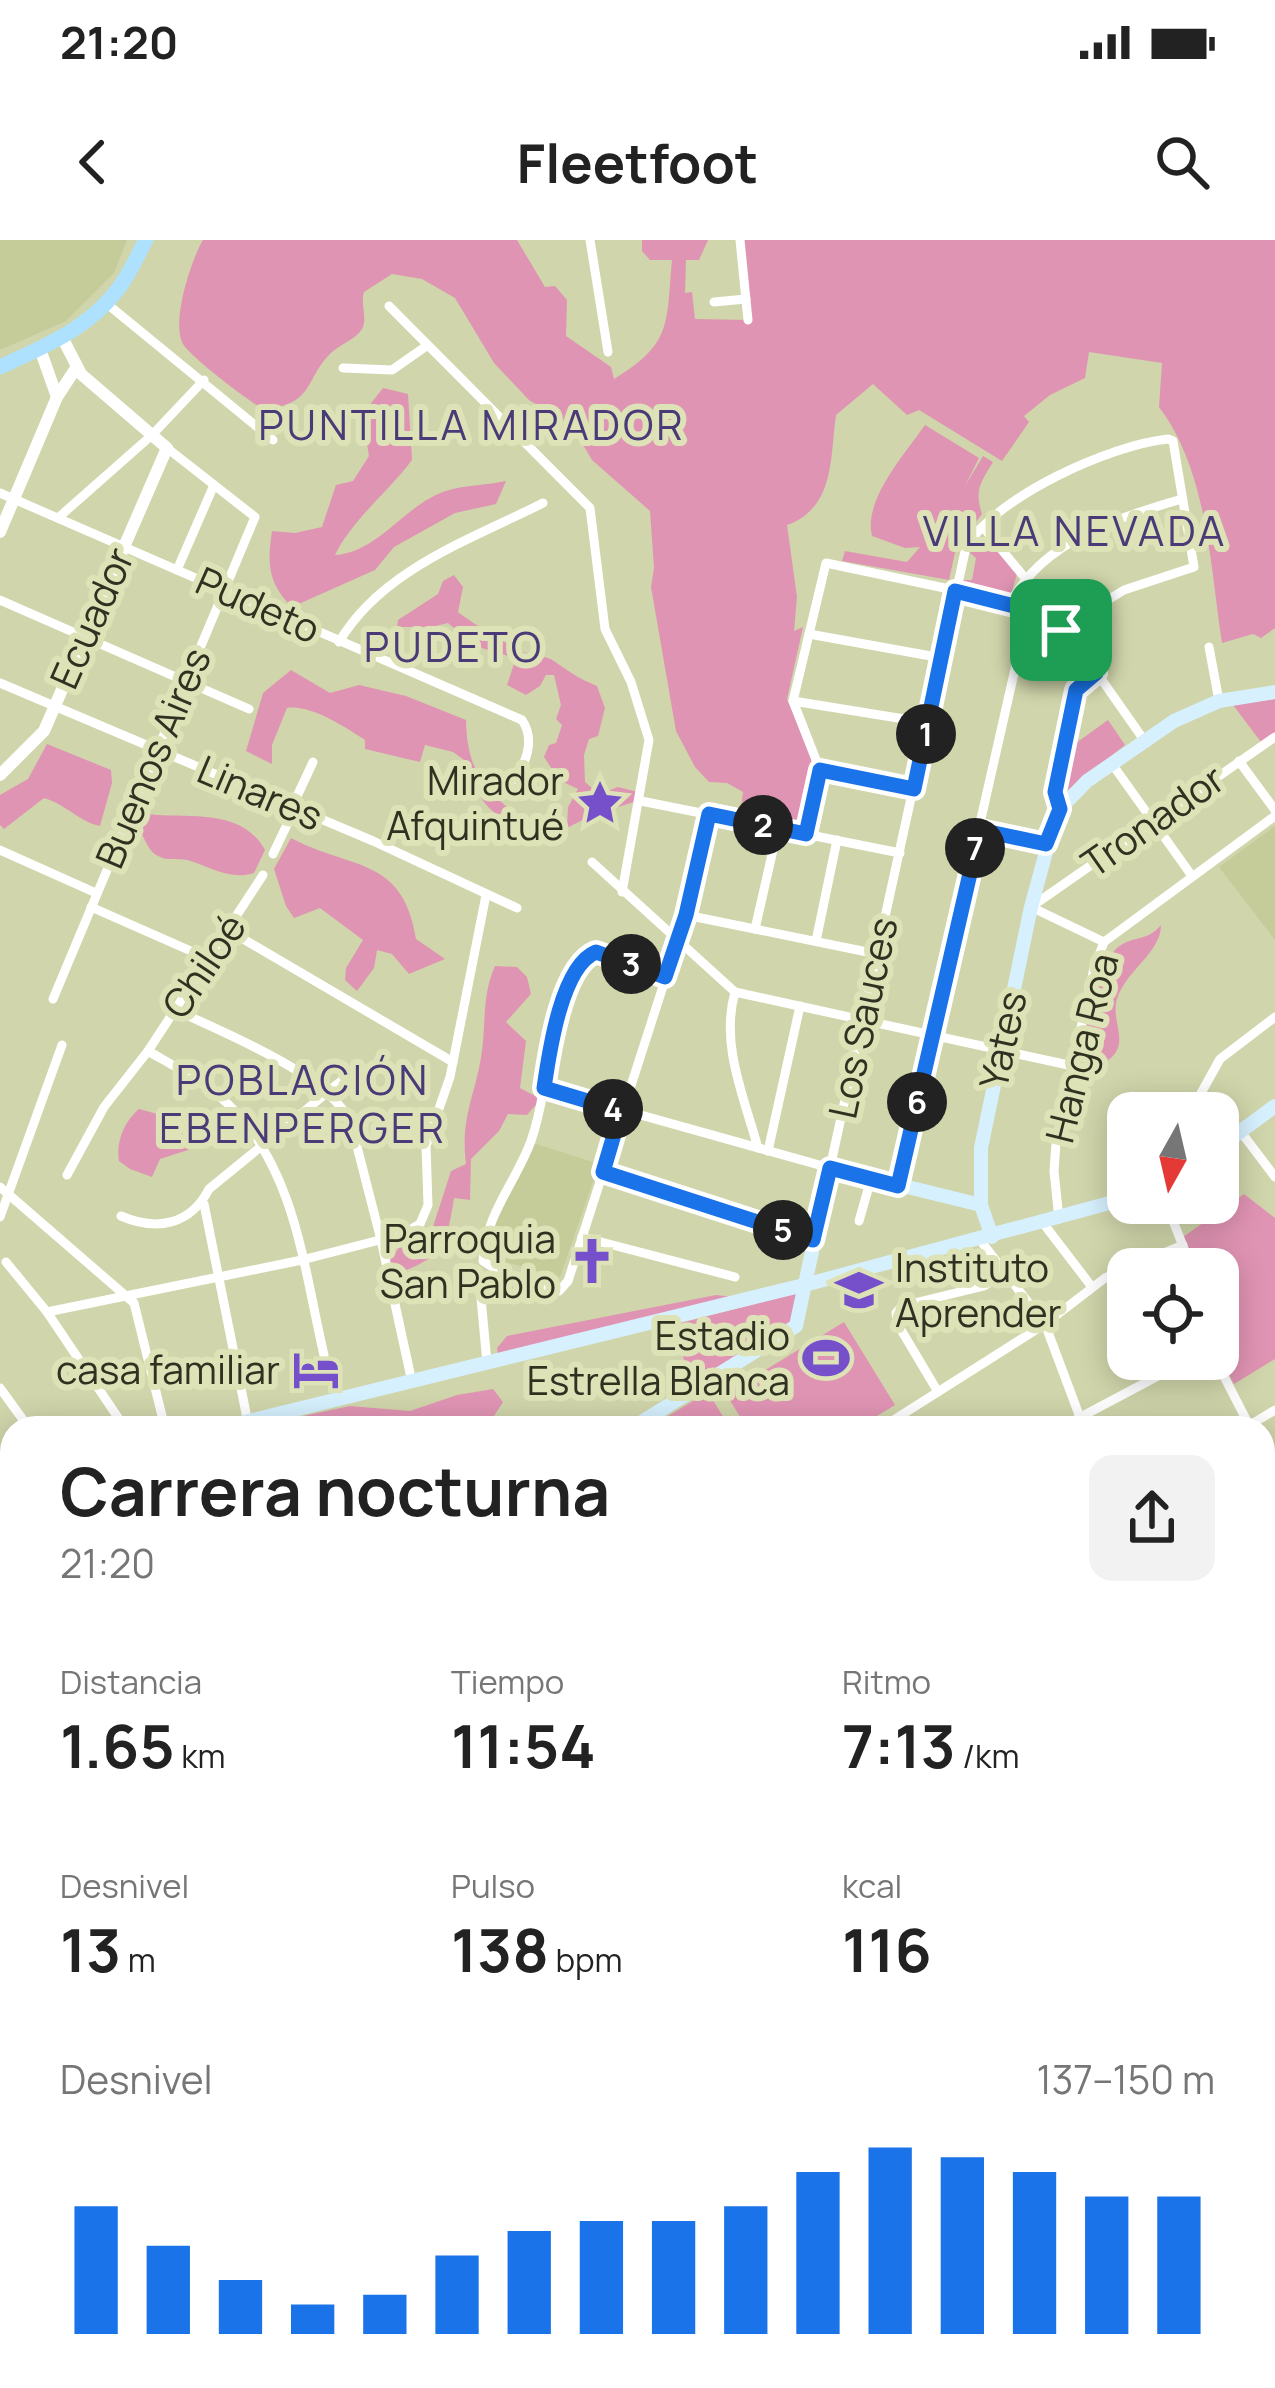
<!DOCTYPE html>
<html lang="es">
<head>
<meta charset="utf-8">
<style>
  :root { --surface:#fff; --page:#f2f2f2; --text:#222; --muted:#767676; --accent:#1a73e8 }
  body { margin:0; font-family:Manrope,sans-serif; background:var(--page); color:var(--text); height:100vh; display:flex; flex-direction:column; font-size:45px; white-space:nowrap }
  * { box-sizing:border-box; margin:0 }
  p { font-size:39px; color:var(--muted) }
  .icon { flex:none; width:66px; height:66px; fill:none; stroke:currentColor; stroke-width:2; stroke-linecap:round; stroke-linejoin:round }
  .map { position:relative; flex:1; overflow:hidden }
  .details { position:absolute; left:0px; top:1176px; width:1275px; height:972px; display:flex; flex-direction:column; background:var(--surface); border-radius:36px 36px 0 0; box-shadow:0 6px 30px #0003 }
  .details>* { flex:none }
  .needle { width:78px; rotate:188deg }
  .buttons { position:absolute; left:1107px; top:852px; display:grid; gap:24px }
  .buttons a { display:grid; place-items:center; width:132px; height:132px; border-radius:24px; background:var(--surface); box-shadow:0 6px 30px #0003; font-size:60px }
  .pin { position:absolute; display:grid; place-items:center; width:102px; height:102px; color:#fff; margin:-51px; border-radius:24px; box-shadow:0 6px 18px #0006 }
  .km { position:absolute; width:60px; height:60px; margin:-30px; border-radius:50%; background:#222; color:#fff; font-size:33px; line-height:60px; text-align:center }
  .round { display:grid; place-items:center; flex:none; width:126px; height:126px; border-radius:24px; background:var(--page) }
  .summary { display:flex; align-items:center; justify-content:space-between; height:204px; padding:0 60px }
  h1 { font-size:66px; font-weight:700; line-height:90px }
  .stats { display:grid; grid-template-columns:repeat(3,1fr); gap:18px; height:204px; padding:12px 60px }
  .stats div { display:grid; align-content:center }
  .stats b { font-size:60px; font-weight:700 }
  .stats small { font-size:33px; font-weight:400 }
  .stats p { font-size:33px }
  .chart { height:336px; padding:24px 60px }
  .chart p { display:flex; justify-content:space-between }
  .chart svg { width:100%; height:216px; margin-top:12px; stroke:var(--accent); stroke-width:6 }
  .status { display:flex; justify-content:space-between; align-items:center; height:84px; padding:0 60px; background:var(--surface); direction:ltr }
  .status svg { height:33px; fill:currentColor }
  header { display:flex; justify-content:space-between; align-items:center; height:156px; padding:0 60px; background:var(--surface); font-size:54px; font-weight:700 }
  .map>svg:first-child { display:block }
  .built { fill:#c5cb99 }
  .green { fill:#e094b3 }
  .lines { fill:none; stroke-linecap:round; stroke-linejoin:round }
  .minor { stroke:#fff; stroke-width:9 }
  .tertiary { stroke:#fff; stroke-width:12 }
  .secondary { stroke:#d6f0fe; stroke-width:14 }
  .primary { stroke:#ade1fd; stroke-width:15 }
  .route-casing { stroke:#fff; stroke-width:24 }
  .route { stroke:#1a73e8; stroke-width:15 }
  .labels { text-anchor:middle; stroke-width:12; stroke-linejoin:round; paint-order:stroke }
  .street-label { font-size:39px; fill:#303221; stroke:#dde2b7 }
  .poi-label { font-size:39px; fill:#303221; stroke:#dde2b7; text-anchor:end }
  .neighbourhood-label { font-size:42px; letter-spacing:3px; fill:#4a3a77; stroke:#dde2b7 }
</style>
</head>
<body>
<div class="status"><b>21:20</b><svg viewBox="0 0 49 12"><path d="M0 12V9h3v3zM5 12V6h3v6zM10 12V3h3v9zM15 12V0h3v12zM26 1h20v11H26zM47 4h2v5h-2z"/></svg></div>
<header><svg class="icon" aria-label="back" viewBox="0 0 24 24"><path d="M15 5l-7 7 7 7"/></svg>Fleetfoot<svg class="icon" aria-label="search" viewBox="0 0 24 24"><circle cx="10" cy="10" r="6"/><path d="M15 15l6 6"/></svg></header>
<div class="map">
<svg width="1275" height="2148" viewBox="0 0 1275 2148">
  <rect width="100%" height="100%" fill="#d0d5ab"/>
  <g class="built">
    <polygon points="0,0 127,0 114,33 66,81 0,110"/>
    <polygon points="1275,586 1275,700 1219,627"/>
    <polygon points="533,903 599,924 560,1037 485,1016 490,990"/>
  </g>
  <g class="green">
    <path d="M203,0H517L545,47L555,46L567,60L566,96L611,127L614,139C673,103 666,84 672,20H650L642,11V0H708L699,20H686L685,53L692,52L695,79L747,80L740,0H1275V388L1261,398L1253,394L1222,403C1210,326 1208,232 1159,167L1162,123L1089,112L1085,138L1050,155L1024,176L1029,182L1002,221L919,170L907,175L873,144L836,175C830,218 835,268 787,285L797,357L794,391L803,387L787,459L815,527L803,588L740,576L743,552L727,543L709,542L695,527L676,491L651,347L654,328L650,271L592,220L572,186L529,160L494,123L455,58L422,39L392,34L364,52C360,64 368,77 362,89C356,99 341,104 332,112C304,138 316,165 263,169C250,162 186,114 182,102C172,80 191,20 203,0Z"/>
    <path d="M383,148L408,154L412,220C388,252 352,280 335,315C379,313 406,262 449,250C467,245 488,245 506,241L496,264L455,273L394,307L375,330L292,367C268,343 267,324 272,291L295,293L322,287L336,245L353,241L369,216L362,175Z"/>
    <path d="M925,185L979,218L965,246L983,216L993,222C981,242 974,250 982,274L956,308L949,340L842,321L845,311L907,322L920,307L905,308L872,296C863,260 905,214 925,185Z"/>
    <polygon points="980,298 987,300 1017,334 1011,354 962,346 963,340 972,340 976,318 969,312"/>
    <path d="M454,335L463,347L458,372C466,379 516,410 526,413C535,416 546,416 554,421C571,433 578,438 597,446L605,468L598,496L589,499L584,515L585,542L594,550L595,556L618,547L638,552L637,561L609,570L592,568L594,574L567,588L568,567L578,549L559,540L544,517L549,505L556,503L562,485L556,479L561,465L554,435H546L540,446L526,455L507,445L514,424L512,417L475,406L448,383L432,387H397L398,380L438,354L443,341Z"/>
    <path d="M291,430L330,453L359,445L406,456L466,480C467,533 486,552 526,582C501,585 484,566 474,546L466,550L460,538L467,522L453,512L425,505L420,522L365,509V500C345,487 310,464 287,468L272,505V524L246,511L263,453Z"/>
    <polygon points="1275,459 1275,493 1261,502 1233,465"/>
    <polygon points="1108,480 1125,505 1059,557 1069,508"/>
    <path d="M47,504L111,530L112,543L100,586C80,582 65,564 44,558L4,589L0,585V555L28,539Z"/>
    <path d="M148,574C189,579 241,567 265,610L254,633C229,641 210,626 187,620C178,618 166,621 158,616C149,612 145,600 141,592Z"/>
    <path d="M291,598C351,630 403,616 416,699L445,719L409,734L392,714L377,710L374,728L357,751L345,740L346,728L363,700L320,668L294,678L286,666L274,629Z"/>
    <path d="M1161,685C1161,713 1125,731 1117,759C1110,782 1132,804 1107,821L1082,818C1082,794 1099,718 1121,705C1135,696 1148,701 1161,685Z"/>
    <path d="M495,726L517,727L527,737L531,754L506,782L526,801L520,848L541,859L527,875L508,874L499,891L471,919L470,960L454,958C448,998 443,1018 403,1031L389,1022L400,1006L429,999L451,931L466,924C460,876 476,855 482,811C486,781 482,755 495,726Z"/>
    <path d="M139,869L190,883L193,896L188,910L160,919L152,937L130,929L119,921C116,901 124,882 139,869Z"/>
    <polygon points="1244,954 1275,978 1275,1119 1234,1144 1218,1114 1218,1029 1195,1029 1183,997"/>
    <polygon points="797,1053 792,1081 692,1145 673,1085"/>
    <polygon points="716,1055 742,1058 498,1118 497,1108 507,1096"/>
    <polygon points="844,1082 895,1165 857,1188 747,1188 726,1154"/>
    <polygon points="493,1149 503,1162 492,1179 450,1188 279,1188 294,1178 350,1166 410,1171 457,1155"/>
    <polygon points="708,1152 730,1188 648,1188"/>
    <polygon points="1263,1249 1275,1253 1275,1363 1263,1369"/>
  </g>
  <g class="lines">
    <g class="minor">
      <polyline points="590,0 608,112"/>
      <polyline points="740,0 748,80"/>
      <polyline points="714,62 746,59"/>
      <polyline points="106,63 273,200"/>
      <polyline points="389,66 590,268 605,389 631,442 649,500 622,652"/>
      <polyline points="343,128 392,130 425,107"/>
      <path d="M0,253L522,480C535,499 527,522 514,540"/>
      <polyline points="58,278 152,195 204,140"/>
      <polyline points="983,287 1025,338"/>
      <polyline points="177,330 214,245"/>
      <polyline points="0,360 249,469"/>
      <path d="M1011,362C1043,301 1119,277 1182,259"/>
      <polyline points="809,394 942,418"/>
      <path d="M339,402C382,329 472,299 543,263"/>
      <polyline points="1209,407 1219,461"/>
      <polyline points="0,443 373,601 517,668"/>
      <polyline points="793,461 929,483"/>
      <polyline points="1239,521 1275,570"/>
      <polyline points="1112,524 1192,636"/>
      <polyline points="820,530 914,549"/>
      <polyline points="641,561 900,613"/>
      <polyline points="292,567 313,522"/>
      <polyline points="1060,569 1055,552 1076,450 1097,433"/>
      <polyline points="980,590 1046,604"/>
      <polyline points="806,594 820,530 793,461 826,323 1011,362 1042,373 1061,390 1097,433 1144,500"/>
      <polyline points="0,610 96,653"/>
      <polyline points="273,614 295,568"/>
      <polyline points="592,622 735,752 1073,826"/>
      <polyline points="91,667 209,719"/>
      <polyline points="686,675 877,714"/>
      <polyline points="755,689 778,588"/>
      <polyline points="228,690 453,822"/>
      <polyline points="816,701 837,600"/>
      <polyline points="1104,702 1031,667 1275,497"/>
      <path d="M665,737L596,712C560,724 551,814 544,847C541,864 537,884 531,901C516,942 485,975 483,1021L511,1039L559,1051L568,1041L686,675L709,574"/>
      <path d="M735,752C720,804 744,857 758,908"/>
      <polyline points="53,759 255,277 167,208"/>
      <path d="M176,770C225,794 328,833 351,883L381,1000L412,1142"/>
      <path d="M148,811C177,828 209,844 232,868C296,933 304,1030 324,1115"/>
      <path d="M544,848L830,928L966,307C997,256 1110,205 1168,199L1173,201L1194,327L1124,350L1024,412L1017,420L898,945"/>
      <polyline points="1190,873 1220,819 1275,777"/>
      <polyline points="1241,892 1275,937"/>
      <polyline points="768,911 800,766"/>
      <polyline points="603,932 813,1000"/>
      <polyline points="67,935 104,867 148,811 263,635"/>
      <polyline points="0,947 134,1063 165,1188"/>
      <polyline points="1166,963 1192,1029"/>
      <polyline points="204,964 249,1188"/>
      <path d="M121,976C158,992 191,984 209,949L351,833"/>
      <polyline points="0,977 62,805"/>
      <polyline points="1059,979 1054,931 1056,903 1094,728 1104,702 1275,576"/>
      <polyline points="859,981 871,939"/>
      <polyline points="1043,983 1092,1047"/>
      <polyline points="582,997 735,1037"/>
      <polyline points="980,1000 1045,1084 1084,1188"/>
      <polyline points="6,1022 47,1072 125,1188"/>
      <polyline points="480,1047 487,1123"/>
      <polyline points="47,1072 302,1020 403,994 420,984 428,965 426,906 450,837 486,655"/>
      <polyline points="1150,1119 1161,1135"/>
      <polyline points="1215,1119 1249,1185"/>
      <polyline points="0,1148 29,1188"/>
      <polyline points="938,1152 897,1083 896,1073 902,1066 984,1046 1006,1032"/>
      <polyline points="881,1188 1045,1084 1105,1038 1183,1005"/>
      <polyline points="1060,1188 1190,1119"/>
      <polyline points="1245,1188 1275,1170"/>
      <polyline points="0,1337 12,1352"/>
      <polyline points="1263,1373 1275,1368"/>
      <polyline points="1263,1464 1275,1458"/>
      <polyline points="0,1491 12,1483"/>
      <polyline points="1263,1559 1275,1553"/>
      <polyline points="0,1599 12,1590"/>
      <polyline points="0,1717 12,1710"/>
      <polyline points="1263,1739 1275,1729"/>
      <polyline points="1263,1740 1275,1744"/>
      <polyline points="1263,1795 1266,1796"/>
      <polyline points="0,1826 12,1819"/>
      <polyline points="0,1928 12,1929"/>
      <polyline points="1263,1993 1275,1962"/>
      <polyline points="468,2136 471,2148"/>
      <polyline points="1080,2136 1097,2148"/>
      <polyline points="125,2148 161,2137"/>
      <polyline points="380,2148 418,2136"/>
      <polyline points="1259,2148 1275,2124"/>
      <polyline points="1272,2148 1275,2143"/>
    </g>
    <g class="tertiary">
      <polyline points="40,109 57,157"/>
      <polyline points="0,292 57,157 76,128"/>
      <polyline points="0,535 44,491 167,208 81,134 63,99"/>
      <polyline points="757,2136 762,2148"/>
    </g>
    <g class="secondary">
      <polyline points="1218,908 1275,866"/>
      <polyline points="992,997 981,965 981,908 1031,667 1057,572 1087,541 1174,481 1219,461 1275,452"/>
      <polyline points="220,1188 812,1043 1128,958"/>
      <polyline points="632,1188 796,1086 830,928 981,965"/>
      <polyline points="0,1266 12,1258"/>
      <polyline points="0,1411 12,1415"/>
      <polyline points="0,1611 12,1631"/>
      <polyline points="160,2136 164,2148"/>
      <polyline points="288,2136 292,2148"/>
    </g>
    <g class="primary">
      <path d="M0,127C47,105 93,87 123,42C132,29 138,14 146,0"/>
      <polyline points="1263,1651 1275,1645"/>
      <polyline points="1263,2064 1275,2072"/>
      <polyline points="0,2079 12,2073"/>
      <polyline points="0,2112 12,2105"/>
    </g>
  </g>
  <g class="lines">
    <defs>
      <path id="route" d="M955,351L1042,373L1061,390L1096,433L1076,450L1055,552L1060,569L1046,604L980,590L898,946L830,928L813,1000L603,932L621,871L544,848C549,814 561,726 596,712L665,737L686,675L709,574L806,594L820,530L914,549Z"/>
    </defs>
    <use href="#route" class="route-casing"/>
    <use href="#route" class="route"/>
  </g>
  <defs>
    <symbol id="sight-bare" viewBox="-9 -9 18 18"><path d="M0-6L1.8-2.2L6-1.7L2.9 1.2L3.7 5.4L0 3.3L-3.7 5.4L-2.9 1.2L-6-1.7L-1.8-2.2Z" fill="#7550ca" stroke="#dde2b7" stroke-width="2.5" paint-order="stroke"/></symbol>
    <symbol id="church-bare" viewBox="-9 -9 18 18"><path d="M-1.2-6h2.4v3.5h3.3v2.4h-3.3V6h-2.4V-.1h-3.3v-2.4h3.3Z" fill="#7550ca" stroke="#dde2b7" stroke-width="2.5" paint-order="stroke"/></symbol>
    <symbol id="school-bare" viewBox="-9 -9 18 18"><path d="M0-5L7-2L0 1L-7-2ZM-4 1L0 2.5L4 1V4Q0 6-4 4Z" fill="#7550ca" stroke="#dde2b7" stroke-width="2.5" paint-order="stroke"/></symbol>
    <symbol id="stadium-bare" viewBox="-9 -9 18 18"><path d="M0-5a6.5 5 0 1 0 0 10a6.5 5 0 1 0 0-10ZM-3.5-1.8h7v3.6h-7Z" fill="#7550ca" stroke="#dde2b7" stroke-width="2.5" paint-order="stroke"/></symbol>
    <symbol id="hotel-bare" viewBox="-9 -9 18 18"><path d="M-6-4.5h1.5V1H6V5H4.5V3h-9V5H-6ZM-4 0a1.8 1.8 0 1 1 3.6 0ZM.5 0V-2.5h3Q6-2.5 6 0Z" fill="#7550ca" stroke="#dde2b7" stroke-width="2.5" paint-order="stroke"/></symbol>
  </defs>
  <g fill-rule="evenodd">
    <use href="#sight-bare" x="567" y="530" width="66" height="66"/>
    <use href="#church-bare" x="559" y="988" width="66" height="66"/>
    <use href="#school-bare" x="826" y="1017" width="66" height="66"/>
    <use href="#stadium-bare" x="793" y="1085" width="66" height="66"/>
    <use href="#hotel-bare" x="283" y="1097" width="66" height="66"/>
  </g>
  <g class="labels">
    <g class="street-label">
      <text transform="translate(258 365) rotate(24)" y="14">Pudeto</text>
      <text transform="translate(92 378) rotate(-66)" y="14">Ecuador</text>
      <text transform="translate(153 518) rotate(-67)" y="14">Buenos Aires</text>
      <text transform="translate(260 553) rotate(23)" y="14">Linares</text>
      <text transform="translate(1153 581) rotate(-35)" y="14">Tronador</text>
      <text transform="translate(204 726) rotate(-56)" y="14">Chiloé</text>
      <text transform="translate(863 778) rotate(-78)" y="14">Los Sauces</text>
      <text transform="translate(1003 800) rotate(-78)" y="14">Yates</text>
      <text transform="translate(1082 808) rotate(-76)" y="14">Hanga Roa</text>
    </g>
    <g class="poi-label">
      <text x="564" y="555">Mirador<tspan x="564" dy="45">Afquintué</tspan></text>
      <text x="556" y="1013">Parroquia<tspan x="556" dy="45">San Pablo</tspan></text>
      <text x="895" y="1042" text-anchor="start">Instituto<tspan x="895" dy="45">Aprender</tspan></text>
      <text x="790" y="1110">Estadio<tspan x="790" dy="45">Estrella Blanca</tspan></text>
      <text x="280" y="1144">casa familiar</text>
    </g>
    <g class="neighbourhood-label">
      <text x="472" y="200">PUNTILLA MIRADOR</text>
      <text x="1075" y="306">VILLA NEVADA</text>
      <text x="454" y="422">PUDETO</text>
      <text x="303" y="855">POBLACIÓN<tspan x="303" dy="48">EBENPERGER</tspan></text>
    </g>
  </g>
</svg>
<div class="buttons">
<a><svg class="needle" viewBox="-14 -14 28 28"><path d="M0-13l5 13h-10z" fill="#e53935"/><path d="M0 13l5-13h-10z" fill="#767676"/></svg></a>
<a><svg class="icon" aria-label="locate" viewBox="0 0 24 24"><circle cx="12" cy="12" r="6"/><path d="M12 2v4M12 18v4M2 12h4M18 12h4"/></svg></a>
</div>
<div class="pin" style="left:1061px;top:390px;background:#1e9e55"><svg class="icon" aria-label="arrive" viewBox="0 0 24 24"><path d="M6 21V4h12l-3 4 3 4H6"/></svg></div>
<b class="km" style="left:926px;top:494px">1</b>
<b class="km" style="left:763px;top:585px">2</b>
<b class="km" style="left:631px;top:724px">3</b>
<b class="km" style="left:613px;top:869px">4</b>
<b class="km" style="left:783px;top:990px">5</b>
<b class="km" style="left:917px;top:862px">6</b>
<b class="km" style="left:975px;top:608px">7</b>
<section class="details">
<div class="summary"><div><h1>Carrera nocturna</h1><p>21:20</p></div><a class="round"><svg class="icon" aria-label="share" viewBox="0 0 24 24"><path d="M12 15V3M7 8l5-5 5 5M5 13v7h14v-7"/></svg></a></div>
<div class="stats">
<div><p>Distancia</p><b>1.65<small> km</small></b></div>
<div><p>Tiempo</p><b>11:54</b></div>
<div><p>Ritmo</p><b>7:13<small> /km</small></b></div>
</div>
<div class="stats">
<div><p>Desnivel</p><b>13<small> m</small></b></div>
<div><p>Pulso</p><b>138<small> bpm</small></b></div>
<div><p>kcal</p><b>116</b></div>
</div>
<div class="chart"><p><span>Desnivel</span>137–150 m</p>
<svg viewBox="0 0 160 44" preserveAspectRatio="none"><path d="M5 44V18M15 44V26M25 44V33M35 44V38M45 44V36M55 44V28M65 44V23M75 44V21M85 44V21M95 44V18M105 44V11M115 44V6M125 44V8M135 44V11M145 44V16M155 44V16"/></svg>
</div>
</section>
</div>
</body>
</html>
